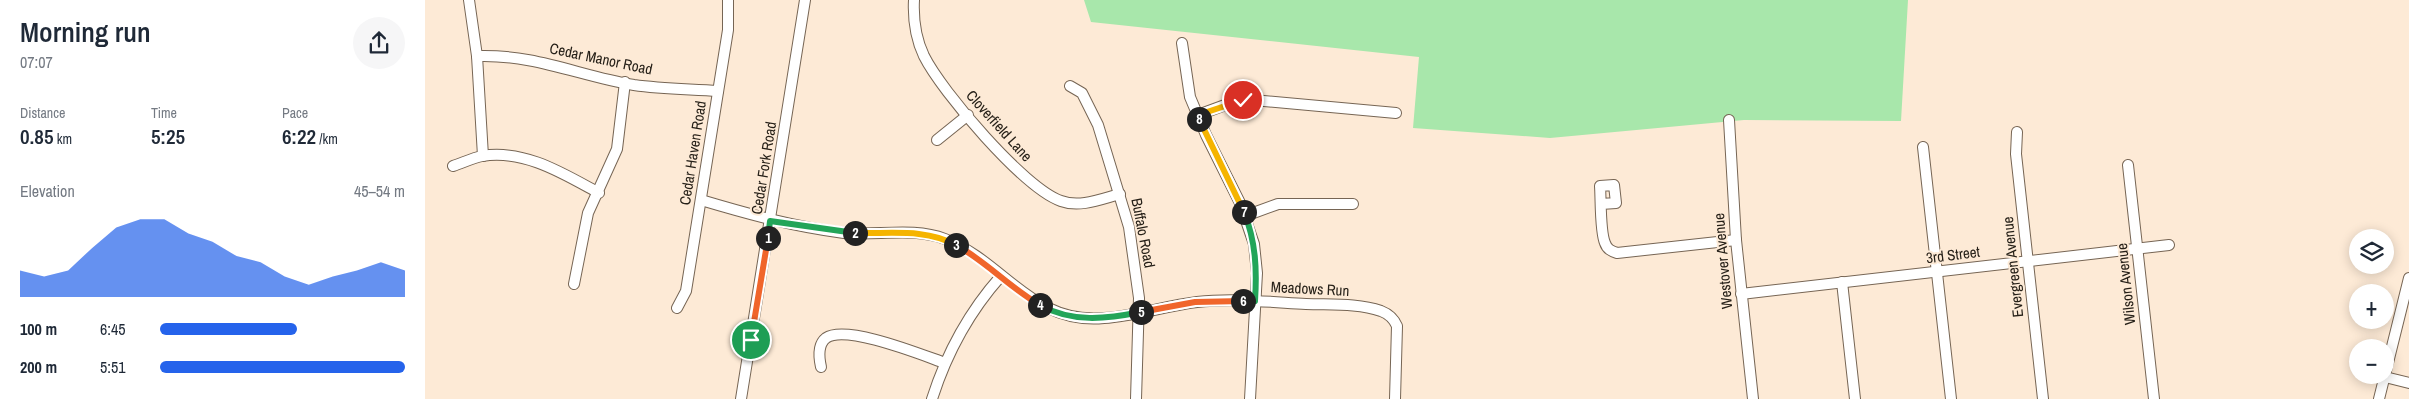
<!DOCTYPE html>
<html lang="en">
<head>
<meta charset="utf-8">
<style>
  :root { --surface:#fff; --page:#f6f6f7; --text:#1f2937; --muted:#747a83; --accent:#2563eb }
  body { margin:0; font-family:"Archivo Narrow",sans-serif; background:var(--page); color:var(--text); height:100vh; display:flex; flex-direction:column; font-size:19px; white-space:nowrap }
  * { box-sizing:border-box; margin:0 }
  p { font-size:16px; color:var(--muted) }
  .icon { flex:none; width:28px; height:28px; fill:none; stroke:currentColor; stroke-width:2; stroke-linecap:round; stroke-linejoin:round }
  .map { position:relative; flex:1; overflow:hidden }
  .panel { display:flex; flex-direction:column; background:var(--surface); width:425px }
  .panel>* { flex:none }
  .controls { position:absolute; left:1924px; top:229px; display:grid; gap:10px }
  .controls a { display:grid; place-items:center; width:45px; height:45px; border-radius:50%; background:var(--surface); box-shadow:0 2px 12px #0003; font-size:25px }
  .pin { position:absolute; display:grid; place-items:center; width:42px; height:42px; color:#fff; margin:-21px; border:2px solid #fff; border-radius:50%; box-shadow:0 1px 5px #0007 }
  .km { position:absolute; width:25px; height:25px; margin:-12px; border-radius:50%; background:#222; color:#fff; font-size:14px; line-height:25px; text-align:center }
  .round { display:grid; place-items:center; flex:none; width:52px; height:52px; border-radius:26px; background:var(--page) }
  .headline { display:flex; align-items:center; justify-content:space-between; height:85px; padding:0 20px }
  h1 { font-size:28px; font-weight:600; line-height:38px }
  .stats { display:grid; grid-template-columns:repeat(3,1fr); gap:8px; height:85px; padding:5px 20px }
  .stats div { display:grid; align-content:center }
  .stats b { font-size:21px; font-weight:600 }
  .stats small { font-size:14px; font-weight:400 }
  .stats p { font-size:14px }
  .chart { height:140px; padding:10px 20px }
  .chart p { display:flex; justify-content:space-between }
  .chart svg { width:100%; height:90px; margin-top:5px; fill:var(--accent); opacity:.7 }
  ul { padding:0 20px; list-style:none; font-size:16px }
  li { display:grid; grid-template-columns:80px 60px 1fr; align-items:center; height:38px }
  li i { height:12px; border-radius:6px; background:var(--accent) }
  main { display:flex; flex:1; min-height:0 }
  .map>svg:first-child { display:block }
  .green { fill:#a8e7ab }
  .lines { fill:none; stroke-linecap:round; stroke-linejoin:round }
  .minor-casing { stroke:#766554; stroke-width:12 }
  .minor { stroke:#fff; stroke-width:10 }
  .split-1-casing { stroke:#fff; stroke-width:10 }
  .split-2-casing { stroke:#fff; stroke-width:10 }
  .split-3-casing { stroke:#fff; stroke-width:10 }
  .split-4-casing { stroke:#fff; stroke-width:10 }
  .split-5-casing { stroke:#fff; stroke-width:10 }
  .split-6-casing { stroke:#fff; stroke-width:10 }
  .split-7-casing { stroke:#fff; stroke-width:10 }
  .split-8-casing { stroke:#fff; stroke-width:10 }
  .split-9-casing { stroke:#fff; stroke-width:10 }
  .split-1 { stroke:#f0652b; stroke-width:6 }
  .split-2 { stroke:#22a559; stroke-width:6 }
  .split-3 { stroke:#f5b400; stroke-width:6 }
  .split-4 { stroke:#f0652b; stroke-width:6 }
  .split-5 { stroke:#22a559; stroke-width:6 }
  .split-6 { stroke:#f0652b; stroke-width:6 }
  .split-7 { stroke:#22a559; stroke-width:6 }
  .split-8 { stroke:#f5b400; stroke-width:6 }
  .split-9 { stroke:#f5b400; stroke-width:6 }
  .labels { text-anchor:middle; stroke-width:4; stroke-linejoin:round; paint-order:stroke }
  .street-label { font-size:15px; fill:#262018; stroke:#fdead6 }
</style>
</head>
<body>
<main>
<section class="panel">
<div class="headline"><div><h1>Morning run</h1><p>07:07</p></div><a class="round"><svg class="icon" aria-label="share" viewBox="0 0 24 24"><path d="M12 15V3M7 8l5-5 5 5M5 13v7h14v-7"/></svg></a></div>
<div class="stats">
<div><p>Distance</p><b>0.85<small> km</small></b></div>
<div><p>Time</p><b>5:25</b></div>
<div><p>Pace</p><b>6:22<small> /km</small></b></div>
</div>
<div class="chart"><p><span>Elevation</span>45–54 m</p>
<svg viewBox="0 0 160 44" preserveAspectRatio="none"><path d="M0 44V31L10 34L20 31L30 20L40 10L50 6L60 6L70 13L80 17L90 24L100 27L110 34L120 38L130 34L140 31L150 27L160 31V44z"/></svg>
</div>
<ul>
<li><b>100 m</b>6:45<i style="width:56%"></i></li>
<li><b>200 m</b>5:51<i style="width:100%"></i></li>
</ul>
</section>
<div class="map">
<svg width="1984" height="399" viewBox="0 0 1984 399">
  <rect width="100%" height="100%" fill="#fdead6"/>
  <polygon class="green" points="659,0 1483,0 1476,121 1319,120 1125,138 988,128 994,57 666,22"/>
  <g class="lines">
    <defs>
      <g id="minor">
        <polyline points="44,0 52,56 58,156"/>
        <path d="M489,0C488,19 491,39 499,56C517,92 599,188 636,201C655,208 676,199 695,194"/>
        <polyline points="757,43 765,97 781,135 815,203 829,244 832,273 825,399"/>
        <path d="M52,56C109,54 155,76 209,85C237,89 266,89 293,91"/>
        <polyline points="645,86 657,93 673,125 704,227 714,298 711,399"/>
        <polyline points="773,115 811,101 828,100 971,113"/>
        <polyline points="1304,120 1311,240 1328,399"/>
        <polyline points="1592,132 1591,154 1618,399"/>
        <polyline points="512,140 543,115"/>
        <polyline points="1498,147 1526,399"/>
        <polyline points="1703,165 1729,399"/>
        <path d="M28,166C37,163 48,158 57,156C100,149 139,174 174,193"/>
        <path d="M276,200C323,214 370,227 419,233C453,236 488,227 520,239C579,262 607,325 679,318C710,316 740,306 772,302C808,298 845,302 881,304C906,305 933,303 956,311C964,314 969,319 972,326L970,399"/>
        <path d="M1176,204L1191,203L1189,185L1175,186C1176,200 1175,232 1180,243C1182,249 1186,251 1192,253L1311,240"/>
        <polyline points="820,216 853,204 928,204"/>
        <polyline points="1417,282 1430,399"/>
        <polyline points="149,284 163,213 192,149 200,82"/>
        <polyline points="1316,294 1744,245"/>
        <polyline points="252,308 261,291 303,30 303,0"/>
        <path d="M396,367C394,358 392,345 401,338C421,324 497,355 520,363"/>
        <polyline points="1960,377 1984,383"/>
        <polyline points="316,399 380,0"/>
        <path d="M507,399C522,352 543,313 576,276"/>
        <polyline points="1954,399 1984,278"/>
      </g>
    </defs>
    <use href="#minor" class="minor-casing"/>
    <use href="#minor" class="minor"/>
  </g>
  <g class="lines">
    <defs>
      <polyline id="split-1" points="326,340 343,238"/>
      <polyline id="split-2" points="343,238 345,221 430,233"/>
      <path id="split-3" d="M430,233C465,234 500,228 531,245"/>
      <path id="split-4" d="M531,245C562,262 585,288 615,305"/>
      <path id="split-5" d="M615,305C647,323 681,319 716,312"/>
      <polyline id="split-6" points="716,312 770,302 818,301"/>
      <path id="split-7" d="M818,301H830C832,270 831,242 819,212"/>
      <polyline id="split-8" points="774,119 819,212"/>
      <polyline id="split-9" points="774,119 773,115 818,100"/>
    </defs>
    <use href="#split-1" class="split-1-casing"/>
    <use href="#split-2" class="split-2-casing"/>
    <use href="#split-3" class="split-3-casing"/>
    <use href="#split-4" class="split-4-casing"/>
    <use href="#split-5" class="split-5-casing"/>
    <use href="#split-6" class="split-6-casing"/>
    <use href="#split-7" class="split-7-casing"/>
    <use href="#split-8" class="split-8-casing"/>
    <use href="#split-9" class="split-9-casing"/>
    <use href="#split-1" class="split-1"/>
    <use href="#split-2" class="split-2"/>
    <use href="#split-3" class="split-3"/>
    <use href="#split-4" class="split-4"/>
    <use href="#split-5" class="split-5"/>
    <use href="#split-6" class="split-6"/>
    <use href="#split-7" class="split-7"/>
    <use href="#split-8" class="split-8"/>
    <use href="#split-9" class="split-9"/>
  </g>
  <g class="labels">
    <g class="street-label">
      <text transform="translate(176 59) rotate(12)" y="5">Cedar Manor Road</text>
      <text transform="translate(574 126) rotate(48)" y="5">Cloverfield Lane</text>
      <text transform="translate(268 153) rotate(-81)" y="5">Cedar Haven Road</text>
      <text transform="translate(339 168) rotate(-81)" y="5">Cedar Fork Road</text>
      <text transform="translate(718 233) rotate(79)" y="5">Buffalo Road</text>
      <text transform="translate(1528 255) rotate(-7)" y="5">3rd Street</text>
      <text transform="translate(1298 261) rotate(-95)" y="5">Westover Avenue</text>
      <text transform="translate(1588 267) rotate(-96)" y="5">Evergreen Avenue</text>
      <text transform="translate(1701 284) rotate(-96)" y="5">Wilson Avenue</text>
      <text transform="translate(885 289) rotate(3)" y="5">Meadows Run</text>
    </g>
  </g>
</svg>
<div class="controls">
<a><svg class="icon" aria-label="layers" viewBox="0 0 24 24"><path d="M12 4l9 5-9 5-9-5zM3 14l9 5 9-5"/></svg></a>
<a>+</a>
<a>−</a>
</div>
<div class="pin" style="left:326px;top:340px;background:#1e9e55"><svg class="icon" aria-label="arrive" viewBox="0 0 24 24"><path d="M6 21V4h12l-3 4 3 4H6"/></svg></div>
<div class="pin" style="left:818px;top:100px;background:#d93025"><svg class="icon" aria-label="check" viewBox="0 0 24 24"><path d="M5 12l5 5 9-10"/></svg></div>
<b class="km" style="left:343px;top:238px">1</b>
<b class="km" style="left:430px;top:233px">2</b>
<b class="km" style="left:531px;top:245px">3</b>
<b class="km" style="left:615px;top:305px">4</b>
<b class="km" style="left:716px;top:312px">5</b>
<b class="km" style="left:818px;top:301px">6</b>
<b class="km" style="left:819px;top:212px">7</b>
<b class="km" style="left:774px;top:119px">8</b>
</div>
</main>
</body>
</html>
